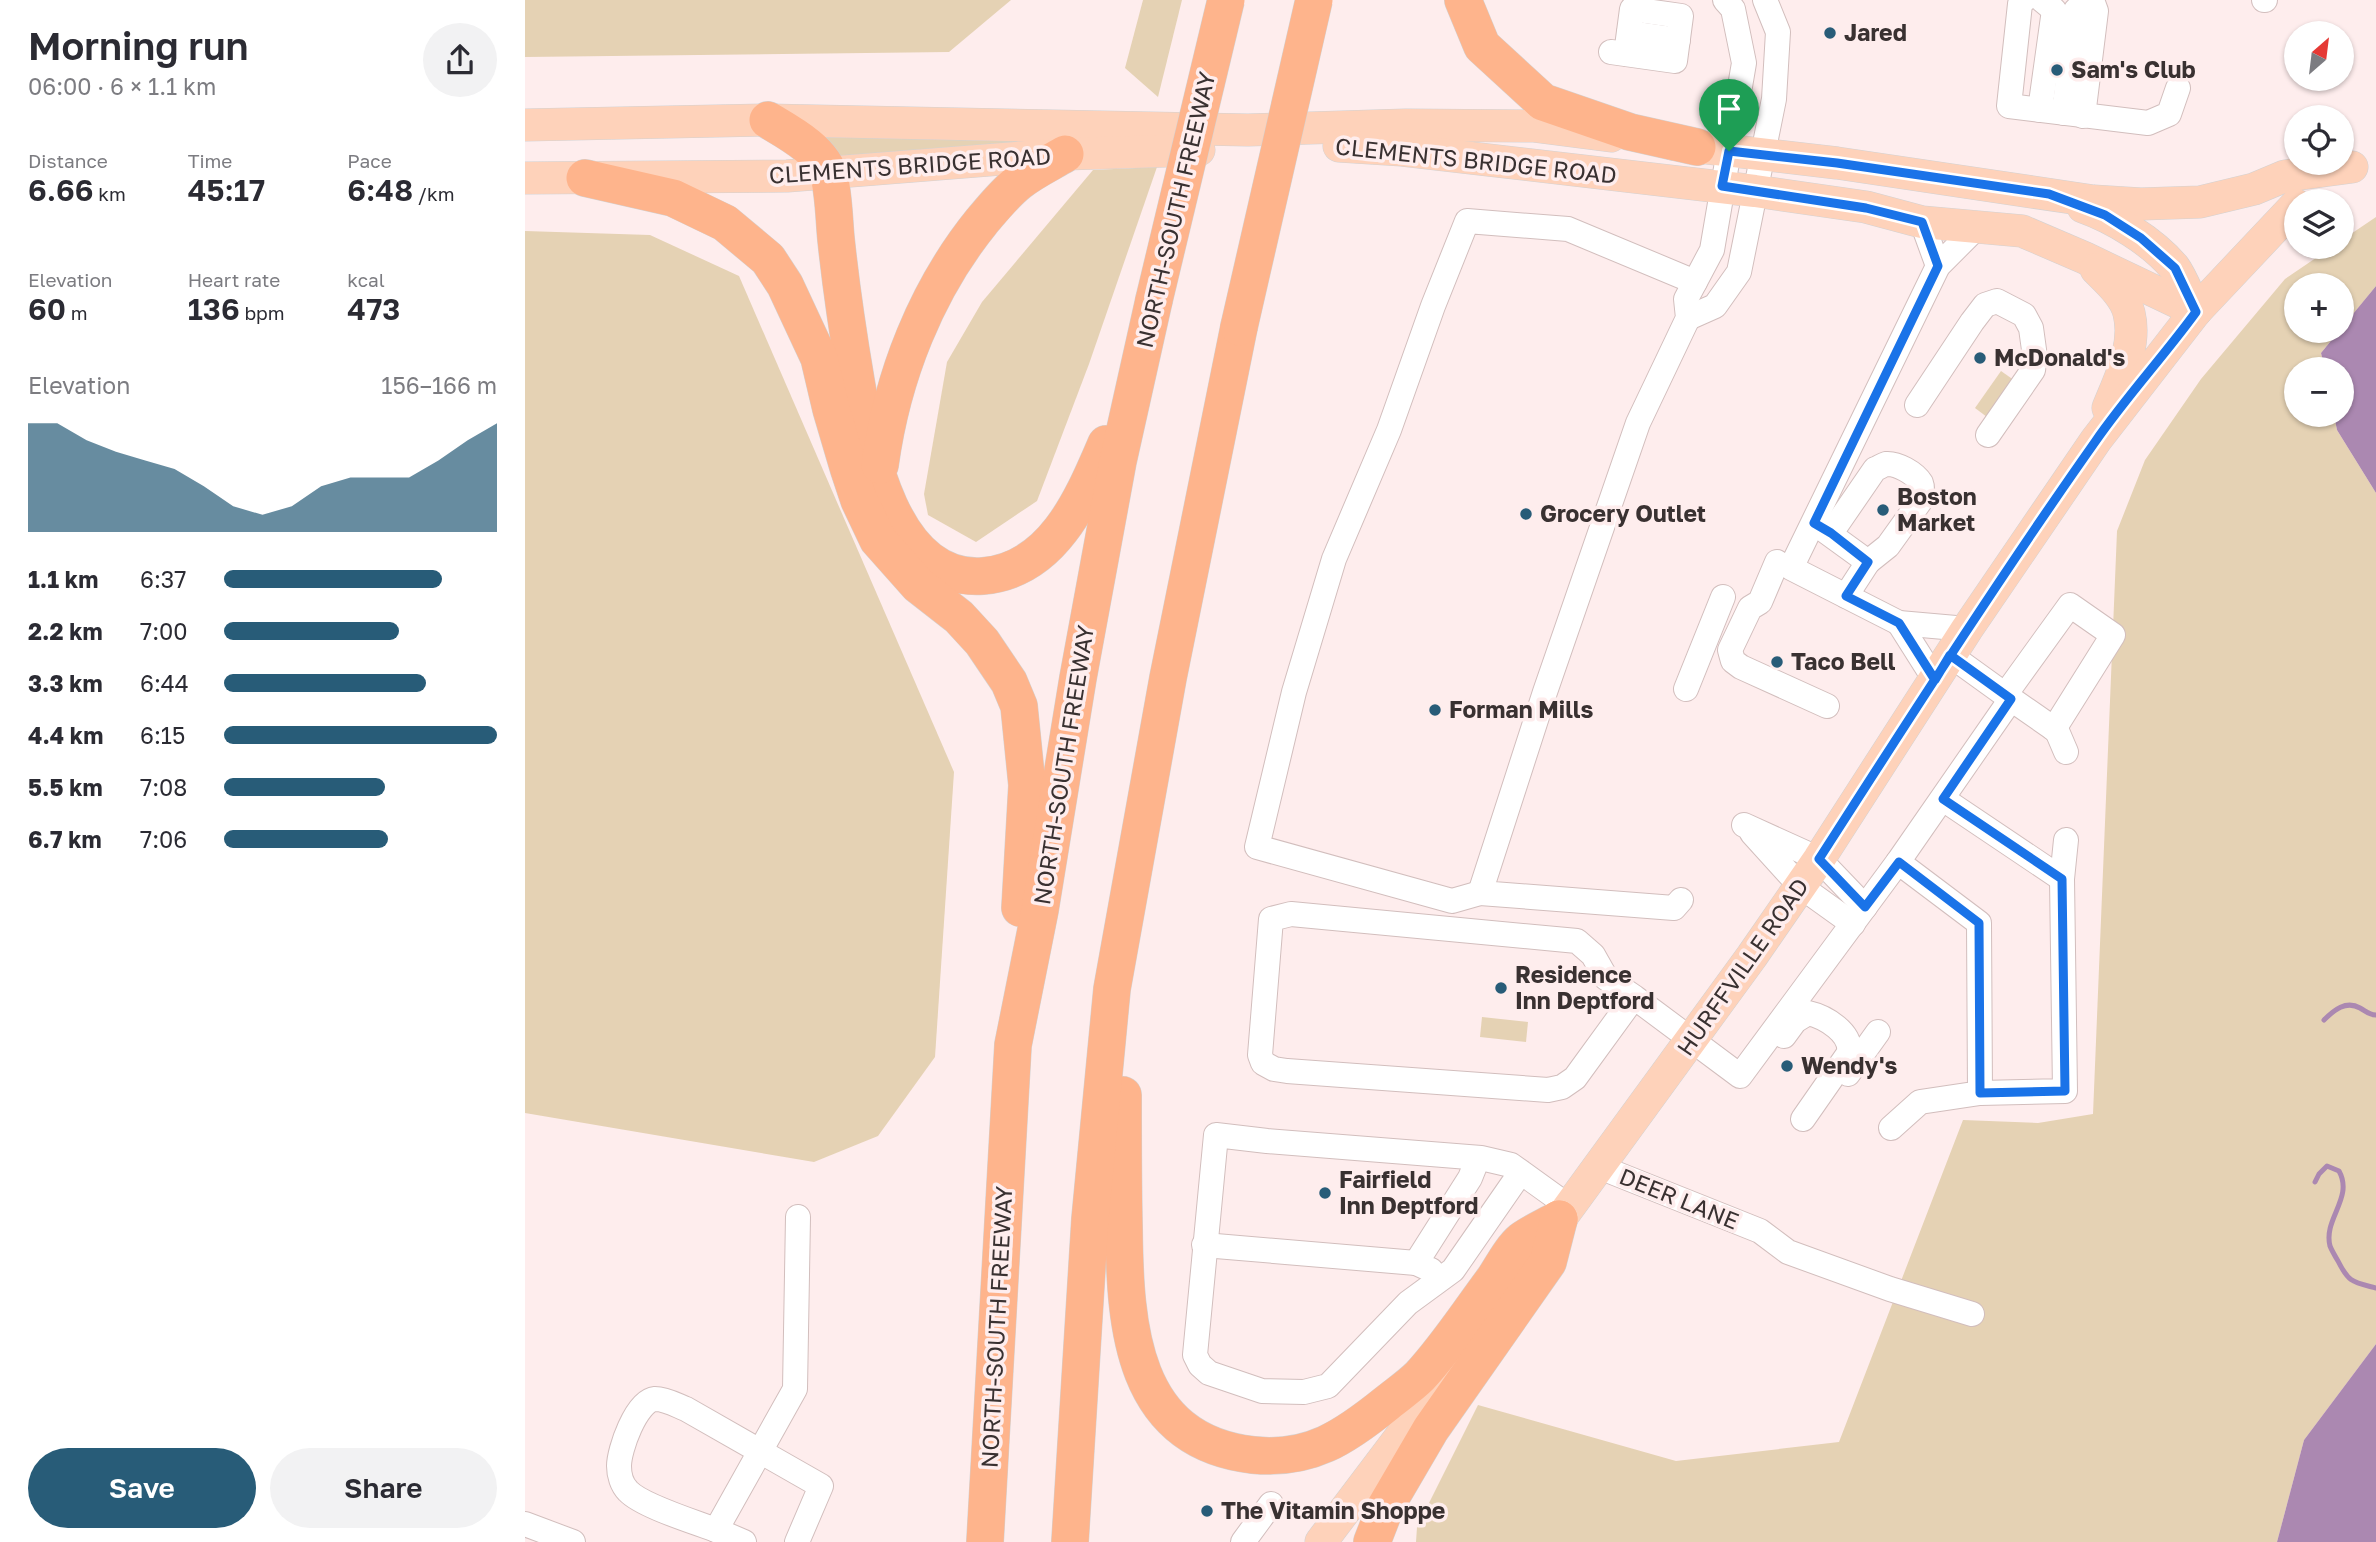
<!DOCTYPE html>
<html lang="en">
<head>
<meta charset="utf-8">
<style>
  :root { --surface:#fff; --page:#f2f2f3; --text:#2b2b33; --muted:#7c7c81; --accent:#285c78 }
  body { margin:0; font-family:"Golos Text",sans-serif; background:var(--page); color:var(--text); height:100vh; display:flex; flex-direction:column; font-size:26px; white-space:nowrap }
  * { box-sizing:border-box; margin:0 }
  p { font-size:23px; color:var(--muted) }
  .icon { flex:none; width:38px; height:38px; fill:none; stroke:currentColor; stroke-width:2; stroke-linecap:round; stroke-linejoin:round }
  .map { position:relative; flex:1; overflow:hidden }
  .details { display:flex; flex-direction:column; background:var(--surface); width:525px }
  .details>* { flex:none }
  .needle { width:46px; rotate:28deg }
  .tools { position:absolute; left:1759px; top:21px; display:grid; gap:14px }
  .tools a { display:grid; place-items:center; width:70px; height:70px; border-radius:50%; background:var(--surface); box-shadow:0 2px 5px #0004; font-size:35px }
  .pin { position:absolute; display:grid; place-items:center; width:60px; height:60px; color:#fff; margin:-72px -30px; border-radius:50% 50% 50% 0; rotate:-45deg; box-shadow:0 0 7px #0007 }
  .pin .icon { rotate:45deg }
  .round { display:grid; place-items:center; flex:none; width:74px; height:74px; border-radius:37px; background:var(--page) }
  .headline { display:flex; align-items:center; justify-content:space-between; height:119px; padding:0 28px }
  h1 { font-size:38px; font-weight:600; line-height:52px }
  .figures { display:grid; grid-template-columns:repeat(3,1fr); gap:10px; height:119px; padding:7px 28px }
  .figures div { display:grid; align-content:center }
  .figures b { font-size:30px; font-weight:600 }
  .figures small { font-size:19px; font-weight:400 }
  .figures p { font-size:19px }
  .chart { height:196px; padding:14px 28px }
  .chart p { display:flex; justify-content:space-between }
  .chart svg { width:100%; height:126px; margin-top:7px; fill:var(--accent); opacity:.7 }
  .button { display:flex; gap:14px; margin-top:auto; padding:14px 28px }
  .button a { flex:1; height:80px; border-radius:42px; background:var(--accent); color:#fff; font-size:28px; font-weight:600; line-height:80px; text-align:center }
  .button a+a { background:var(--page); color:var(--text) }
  ul { padding:0 28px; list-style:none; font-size:23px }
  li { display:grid; grid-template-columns:112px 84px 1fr; align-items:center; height:52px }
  li i { height:18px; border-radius:9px; background:var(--accent) }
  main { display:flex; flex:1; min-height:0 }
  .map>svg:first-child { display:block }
  .green { fill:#e5d2b4 }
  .water { fill:#ab88b1 }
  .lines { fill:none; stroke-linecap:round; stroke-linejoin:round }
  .stream { stroke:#ab88b1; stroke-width:5 }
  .minor-casing { stroke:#d2bebd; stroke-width:26 }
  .major-casing { stroke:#d3d2d2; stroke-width:33 }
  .highway-casing { stroke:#d3d2d2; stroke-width:38 }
  .minor { stroke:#fff; stroke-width:24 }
  .major { stroke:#fed2ba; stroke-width:32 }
  .highway { stroke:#feb48c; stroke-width:37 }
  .highway-bridge-casing { stroke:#d3d2d2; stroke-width:38; stroke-linecap:butt }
  .highway-bridge { stroke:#feb48c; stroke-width:37 }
  .route-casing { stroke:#fff; stroke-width:14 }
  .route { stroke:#1a73e8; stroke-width:9 }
  .poi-dot { fill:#285c78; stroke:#feeded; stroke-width:2.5 }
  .labels { text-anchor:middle; stroke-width:7; stroke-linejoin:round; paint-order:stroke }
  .poi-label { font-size:23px; font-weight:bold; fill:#393131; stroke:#feeded; text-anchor:start }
  .street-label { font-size:23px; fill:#393131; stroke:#feeded }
</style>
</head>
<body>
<main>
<section class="details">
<div class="headline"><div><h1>Morning run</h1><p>06:00 · 6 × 1.1 km</p></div><a class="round"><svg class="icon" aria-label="share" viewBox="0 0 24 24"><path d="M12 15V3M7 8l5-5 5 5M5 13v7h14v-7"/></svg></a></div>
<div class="figures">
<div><p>Distance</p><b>6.66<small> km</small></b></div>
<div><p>Time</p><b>45:17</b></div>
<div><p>Pace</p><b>6:48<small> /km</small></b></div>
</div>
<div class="figures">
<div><p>Elevation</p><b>60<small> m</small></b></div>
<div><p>Heart rate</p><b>136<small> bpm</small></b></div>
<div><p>kcal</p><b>473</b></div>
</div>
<div class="chart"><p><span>Elevation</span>156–166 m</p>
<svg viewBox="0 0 160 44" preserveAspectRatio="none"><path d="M0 44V6L10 6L20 12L30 16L40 19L50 22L60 28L70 35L80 38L90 35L100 28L110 25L120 25L130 25L140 19L150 12L160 6V44z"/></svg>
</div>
<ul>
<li><b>1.1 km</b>6:37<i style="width:80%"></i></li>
<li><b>2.2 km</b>7:00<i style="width:64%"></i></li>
<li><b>3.3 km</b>6:44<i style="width:74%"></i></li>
<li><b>4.4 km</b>6:15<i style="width:100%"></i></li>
<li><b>5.5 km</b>7:08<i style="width:59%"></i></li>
<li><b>6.7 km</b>7:06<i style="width:60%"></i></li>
</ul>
<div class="button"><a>Save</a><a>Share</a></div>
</section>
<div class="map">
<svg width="1851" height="1542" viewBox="0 0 1851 1542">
  <rect width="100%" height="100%" fill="#feeded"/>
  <g class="green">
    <polygon points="0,0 486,0 424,52 0,57"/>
    <polygon points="618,0 657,0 633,97 600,68"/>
    <polygon points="297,134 501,141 501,145 316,159"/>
    <polygon points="632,167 564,364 512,501 451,542 403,515 399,494 422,362 457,302 568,170"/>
    <polygon points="1851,217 1851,286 1817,328 1816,285 1771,285 1771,331 1814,331 1796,353 1800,369 1771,369 1771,415 1809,415 1812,430 1851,493 1851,1344 1779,1440 1752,1542 891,1542 892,1527 953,1405 1151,1461 1314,1442 1438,1120 1513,1123 1568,1114 1592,531 1620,460 1676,379 1760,279 1807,247 1816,247 1817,240"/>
    <polygon points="0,231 125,235 214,276 429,772 410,1057 353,1136 289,1162 0,1113"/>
    <polygon points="1476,371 1493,383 1466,420 1450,408"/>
    <polygon points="957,1017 1003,1022 1001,1042 955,1037"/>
  </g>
  <g class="water">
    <polygon points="1851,286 1851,493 1812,430 1809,415 1816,415 1816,369 1800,369 1796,353"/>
    <polygon points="1851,1344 1851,1542 1752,1542 1779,1440"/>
  </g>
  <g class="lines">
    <g class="stream">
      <path d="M1799,1020C1809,1010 1821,1000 1835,1008C1842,1012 1844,1015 1851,1015"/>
      <path d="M1790,1182L1794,1174L1802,1166L1814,1171C1829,1198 1798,1219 1805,1246C1807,1251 1810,1256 1813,1261C1824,1283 1828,1282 1851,1288"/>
    </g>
    <defs>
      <g id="minor">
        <polyline points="1499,0 1495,4 1484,106 1623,123 1644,114 1653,88"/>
        <polyline points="1739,0 1740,0"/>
        <polyline points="1104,33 1153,40"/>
        <polyline points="1086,52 1150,61 1156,16 1107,9 1101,54"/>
        <polyline points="1515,110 1529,10 1517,0"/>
        <polyline points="1539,113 1551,10 1563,0"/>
        <polyline points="1558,116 1571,11 1567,0"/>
        <polyline points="1397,222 1413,266"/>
        <polyline points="1163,318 1190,306 1214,272 1249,99 1253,32 1240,0"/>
        <polyline points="1392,405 1447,322 1460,305 1472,301 1499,315 1506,328 1510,357 1508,370 1463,435"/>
        <polyline points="1292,525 1343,562 1321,596"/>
        <path d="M1306,533L1350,469C1354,468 1357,465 1361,464C1372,463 1390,473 1396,483C1398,488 1397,494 1396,500L1363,546L1343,562"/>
        <polyline points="1252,562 1235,602 1225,608 1205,650 1208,661 1216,667 1302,706"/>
        <polyline points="1374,623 1410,680"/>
        <polyline points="1442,629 1374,623 1266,568 1413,266 1452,227"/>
        <polyline points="1425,655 1486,699"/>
        <polyline points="1161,689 1198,597"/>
        <polyline points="1480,695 1545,605 1588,635 1529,729"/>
        <polyline points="1418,799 1537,879"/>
        <polyline points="1219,825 1294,859 1340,907"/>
        <polyline points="1227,833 1275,886 1328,924"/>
        <polyline points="1373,862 1486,699 1532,731 1541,752"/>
        <polyline points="955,893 927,901 732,847 769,692 809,559 864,430 908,306 942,221 1043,229 1170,282"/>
        <polyline points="1156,900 1149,908 955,893 1020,692 1113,423 1163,318 1161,299 1187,250 1219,63 1208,9 1200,0"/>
        <polyline points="1109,997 1081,978 1068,955 1052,941 766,914 746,919 735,1055 738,1063 749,1069 762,1071 1023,1090 1037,1087 1050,1078 1109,997 1215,1076 1373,862 1454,923 1455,1093 1395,1102 1366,1128"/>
        <path d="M1259,1036L1270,1021L1283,1013C1301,1017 1327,1033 1324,1053L1278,1119"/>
        <polyline points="1323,1074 1353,1032"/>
        <polyline points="1455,1093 1540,1091 1537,879 1541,840"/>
        <polyline points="1072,1166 1235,1231 1263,1252 1365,1289 1447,1314"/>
        <polyline points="996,1172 928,1270 883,1303 803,1386 779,1392 737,1391 684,1373 675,1365 670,1355 691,1135 742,1141 956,1158 986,1165 1043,1206"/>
        <polyline points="679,1245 891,1263"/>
        <polyline points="906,1270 891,1263 945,1178 953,1158"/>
        <polyline points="0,1524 48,1542"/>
        <path d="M191,1530C170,1522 117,1506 103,1491C97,1485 94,1475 94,1466C94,1450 111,1401 130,1399C141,1399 151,1405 161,1409L296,1486L272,1542"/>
        <polyline points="219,1542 191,1530 270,1389 273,1217"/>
        <polyline points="718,1542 746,1504"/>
      </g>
      <g id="major">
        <polyline points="0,125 243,120 723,130 881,125 1008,126 1086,136"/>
        <polyline points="1148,144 1312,163 1568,201 1616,204 1675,202 1729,189 1760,176 1827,167"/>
        <polyline points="814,146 877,150 1230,191 1341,207 1397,222 1497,231 1560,258 1671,311"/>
        <polyline points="0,178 262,176 540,154 674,150"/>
        <path d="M1558,207C1589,218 1627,241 1649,267C1658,279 1664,298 1671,311"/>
        <path d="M1571,269C1583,281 1600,296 1604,313C1612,346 1595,378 1583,408"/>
        <polyline points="1020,1240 1227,956 1294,859 1442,629 1571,440 1671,311 1771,205"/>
        <polyline points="796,1542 926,1370"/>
      </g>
      <g id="highway">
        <polyline points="938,0 957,46 1018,102 1105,132 1172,147"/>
        <path d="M243,120C263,132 299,151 304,176C309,196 309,219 311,239C316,287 323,334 331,381C342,447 367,583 458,576C528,570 557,500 581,444"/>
        <polyline points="60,178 148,198 200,223 243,259 260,285 294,358 306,409 324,470 334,500 353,540 393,585 434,617 457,642 484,682 494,706 502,785 495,908"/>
        <path d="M355,465C367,377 401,290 457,221C469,207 480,193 494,182C508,171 525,163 540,154"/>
        <path d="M598,1095C598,1140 598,1184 599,1228C600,1326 606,1441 728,1455C785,1461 820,1437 862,1403C873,1394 885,1386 895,1376C922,1347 945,1311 969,1279C977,1267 986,1249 997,1240C1008,1232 1022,1226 1034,1219"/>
        <polyline points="460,1542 488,1045 515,910 553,678 593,461 629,300"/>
        <polyline points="545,1542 565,1219 587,989 643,678 714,327"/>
        <polyline points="847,1542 861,1506 906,1429 1023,1262 1034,1219"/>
      </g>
    </defs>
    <use href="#minor" class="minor-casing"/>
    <use href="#major" class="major-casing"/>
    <use href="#highway" class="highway-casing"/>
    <use href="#minor" class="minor"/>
    <use href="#major" class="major"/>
    <use href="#highway" class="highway"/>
    <defs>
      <g id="highway-bridge">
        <polyline points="629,300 701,0"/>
        <polyline points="714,327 789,0"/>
      </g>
    </defs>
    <use href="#highway-bridge" class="highway-bridge-casing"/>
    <use href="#highway-bridge" class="highway-bridge"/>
  </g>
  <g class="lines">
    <defs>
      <path id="route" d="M1204,151L1197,186L1341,208L1397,222L1413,266L1289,523L1306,533L1343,562L1321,596L1374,623L1410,680L1425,655L1486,699L1418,799L1537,879L1540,1091L1455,1093L1454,923L1374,862L1340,907L1294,859C1384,719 1474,578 1570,442C1601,397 1639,356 1671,312L1650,268L1616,238L1580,215L1524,194L1312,163L1204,151"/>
    </defs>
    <use href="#route" class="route-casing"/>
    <use href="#route" class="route"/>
  </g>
  <g class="poi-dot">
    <circle cx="1305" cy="33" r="7"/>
    <circle cx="1532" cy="70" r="7"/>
    <circle cx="1455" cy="358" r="7"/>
    <circle cx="1358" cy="510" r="7"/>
    <circle cx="1001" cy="514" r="7"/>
    <circle cx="1252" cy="662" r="7"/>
    <circle cx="910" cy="710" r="7"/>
    <circle cx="976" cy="988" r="7"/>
    <circle cx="1262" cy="1066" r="7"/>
    <circle cx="800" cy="1193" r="7"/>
    <circle cx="682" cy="1511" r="7"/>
  </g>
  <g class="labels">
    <g class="poi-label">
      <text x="1319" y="41">Jared</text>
      <text x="1546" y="78">Sam's Club</text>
      <text x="1469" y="366">McDonald's</text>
      <text x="1372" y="505">Boston<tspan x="1372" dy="26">Market</tspan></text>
      <text x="1015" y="522">Grocery Outlet</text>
      <text x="1266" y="670">Taco Bell</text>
      <text x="924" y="718">Forman Mills</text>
      <text x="990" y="983">Residence<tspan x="990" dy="26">Inn Deptford</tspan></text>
      <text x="1276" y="1074">Wendy's</text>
      <text x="814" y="1188">Fairfield<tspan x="814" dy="26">Inn Deptford</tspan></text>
      <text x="696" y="1519">The Vitamin Shoppe</text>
    </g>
    <g class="street-label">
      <text transform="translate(951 161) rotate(6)" y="8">CLEMENTS BRIDGE ROAD</text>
      <text transform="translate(385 166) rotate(-4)" y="8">CLEMENTS BRIDGE ROAD</text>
      <text transform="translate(651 210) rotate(-77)" y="8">NORTH-SOUTH FREEWAY</text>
      <text transform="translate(539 765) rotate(-81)" y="8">NORTH-SOUTH FREEWAY</text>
      <text transform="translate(1218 967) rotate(-55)" y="8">HURFFVILLE ROAD</text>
      <text transform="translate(1154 1199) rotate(22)" y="8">DEER LANE</text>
      <text transform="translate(472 1327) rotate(-87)" y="8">NORTH-SOUTH FREEWAY</text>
    </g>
  </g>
</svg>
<div class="tools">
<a><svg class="needle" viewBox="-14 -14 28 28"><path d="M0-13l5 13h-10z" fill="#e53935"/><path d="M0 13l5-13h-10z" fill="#7c7c81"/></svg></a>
<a><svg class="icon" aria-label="locate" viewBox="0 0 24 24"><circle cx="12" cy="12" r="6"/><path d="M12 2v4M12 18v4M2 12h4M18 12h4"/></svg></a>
<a><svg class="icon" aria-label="layers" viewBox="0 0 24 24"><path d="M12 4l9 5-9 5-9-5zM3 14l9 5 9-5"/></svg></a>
<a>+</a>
<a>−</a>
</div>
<div class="pin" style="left:1204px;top:151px;background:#1e9e55"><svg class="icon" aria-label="arrive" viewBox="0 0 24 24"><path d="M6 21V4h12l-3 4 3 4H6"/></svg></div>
</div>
</main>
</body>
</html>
